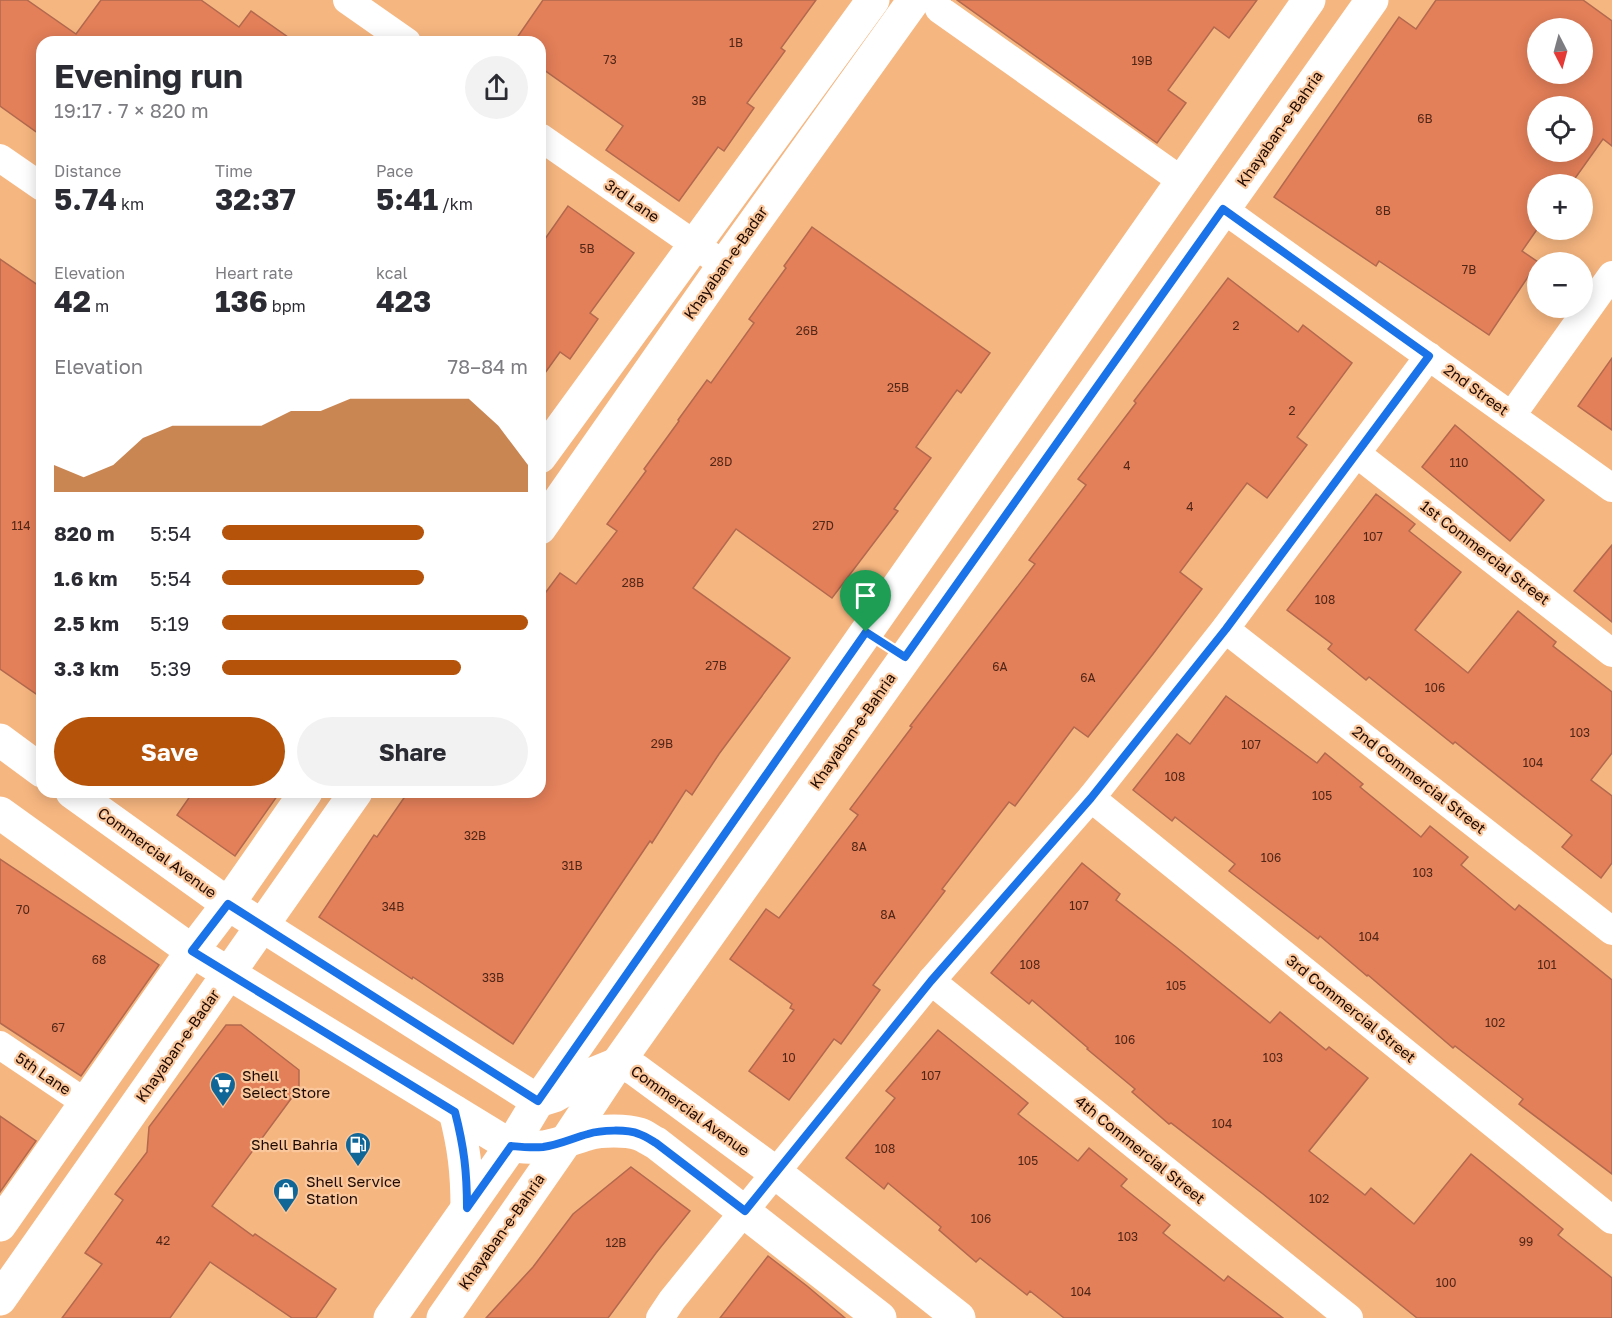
<!DOCTYPE html>
<html lang="en">
<head>
<meta charset="utf-8">
<style>
  :root { --surface:#fff; --page:#f2f2f3; --text:#2b2b33; --muted:#7c7c81; --accent:#b45309 }
  body { margin:0; font-family:"Golos Text",sans-serif; background:var(--page); color:var(--text); height:100vh; display:flex; flex-direction:column; font-size:22px; white-space:nowrap }
  * { box-sizing:border-box; margin:0 }
  p { font-size:20px; color:var(--muted) }
  .icon { flex:none; width:33px; height:33px; fill:none; stroke:currentColor; stroke-width:2; stroke-linecap:round; stroke-linejoin:round }
  .map { position:relative; flex:1; overflow:hidden }
  .drawer { position:absolute; left:36px; top:36px; width:510px; height:762px; display:flex; flex-direction:column; background:var(--surface); border-radius:18px; box-shadow:0 3px 15px #0003 }
  .drawer>* { flex:none }
  .needle { width:39px; rotate:174deg }
  .controls { position:absolute; left:1527px; top:18px; display:grid; gap:12px }
  .controls a { display:grid; place-items:center; width:66px; height:66px; border-radius:50%; background:var(--surface); box-shadow:0 3px 15px #0003; font-size:30px }
  .pin { position:absolute; display:grid; place-items:center; width:51px; height:51px; color:#fff; margin:-62px -26px; border-radius:50% 50% 50% 0; rotate:-45deg; box-shadow:0 0 6px #0007 }
  .pin .icon { rotate:45deg }
  .round { display:grid; place-items:center; flex:none; width:63px; height:63px; border-radius:32px; background:var(--page) }
  .headline { display:flex; align-items:center; justify-content:space-between; height:102px; padding:0 18px }
  h1 { font-size:33px; font-weight:700; line-height:45px }
  .figures { display:grid; grid-template-columns:repeat(3,1fr); gap:9px; height:102px; padding:6px 18px }
  .figures div { display:grid; align-content:center }
  .figures b { font-size:30px; font-weight:700 }
  .figures small { font-size:16px; font-weight:400 }
  .figures p { font-size:16px }
  .chart { height:168px; padding:12px 18px }
  .chart p { display:flex; justify-content:space-between }
  .chart svg { width:100%; height:108px; margin-top:6px; fill:var(--accent); opacity:.7 }
  .button { display:flex; gap:12px; margin-top:auto; padding:12px 18px }
  .button a { flex:1; height:69px; border-radius:36px; background:var(--accent); color:#fff; font-size:24px; font-weight:700; line-height:69px; text-align:center }
  .button a+a { background:var(--page); color:var(--text) }
  ul { padding:0 18px; list-style:none; font-size:20px }
  li { display:grid; grid-template-columns:96px 72px 1fr; align-items:center; height:45px }
  li i { height:15px; border-radius:8px; background:var(--accent) }
  .map>svg:first-child { display:block }
  .building { fill:#e37f59; stroke:#b2694e; stroke-width:1.5; fill-rule:evenodd }
  .lines { fill:none; stroke-linecap:round; stroke-linejoin:round }
  .street { stroke:#fff; stroke-width:28 }
  .secondary { stroke:#fff; stroke-width:33 }
  .route-casing { stroke:#fff; stroke-width:12 }
  .route { stroke:#1a73e8; stroke-width:8 }
  .labels { text-anchor:middle; stroke-width:4.5; stroke-linejoin:round; paint-order:stroke }
  .number-label { font-size:12px; fill:#502616 }
  .street-label { font-size:15px; fill:#1f0900; stroke:#fac79c }
  .poi-label { font-size:15px; fill:#1f0900; stroke:#fac79c; text-anchor:start }
</style>
</head>
<body>
<div class="map">
<svg width="1612" height="1318" viewBox="0 0 1612 1318">
  <rect width="100%" height="100%" fill="#f6b680"/>
  <g class="building">
    <polygon points="0,0 27,0 76,34 101,0 201,0 239,27 251,11 295,42 42,42 42,136 0,106"/>
    <polygon points="543,0 816,0 781,48 785,51 747,103 754,108 724,151 718,147 679,201 606,150 623,126 540,67 540,42 514,42"/>
    <polygon points="957,0 1257,0 1229,38 1214,27 1168,90 1186,103 1157,143"/>
    <path d="M1436,0H1583L1612,21V146L1603,139L1571,184H1538V228L1522,251L1538,262L1489,335L1379,261L1376,266L1274,197L1399,17L1416,29ZM1538,28H1582V74H1538ZM1538,106H1582V152H1538Z"/>
    <polygon points="568,206 634,253 590,313 598,319 570,359 560,352 540,380 540,246"/>
    <polygon points="812,227 990,353 961,393 957,390 916,447 931,458 894,509 898,511 832,598 736,529 693,588 790,658 719,754 692,795 686,790 652,843 650,841 513,1044 413,977 412,979 319,917 374,835 377,837 408,792 540,792 540,600 560,573 576,584 617,531 607,524 646,471 644,469 679,421 678,420 707,380 711,383 754,323 749,319 786,268 784,266"/>
    <polygon points="0,259 42,288 42,698 0,669"/>
    <polygon points="1228,278 1298,332 1303,325 1352,363 1297,437 1307,445 1267,498 1247,483 1180,572 1202,589 1153,654 1088,737 1074,727 1015,806 1009,802 942,889 945,891 873,985 880,990 841,1044 834,1039 789,1100 749,1071 794,1010 790,1008 792,1004 730,959 766,909 779,918 858,815 850,809 912,727 910,726 1035,564 1029,560 1086,485 1078,479 1136,403 1134,401"/>
    <polygon points="1612,358 1612,430 1578,406"/>
    <polygon points="1455,425 1544,500 1510,541 1422,467"/>
    <polygon points="1376,494 1415,524 1409,531 1461,572 1415,630 1468,673 1518,611 1556,642 1553,646 1612,692 1612,753 1591,780 1612,796 1612,863 1601,878 1562,847 1572,835 1455,742 1453,744 1369,677 1366,680 1328,649 1332,644 1287,610"/>
    <polygon points="1612,545 1612,622 1574,591"/>
    <polygon points="1226,696 1317,763 1325,753 1363,784 1360,787 1421,837 1430,826 1468,857 1461,865 1515,910 1519,905 1612,980 1612,1174 1519,1104 1523,1099 1455,1046 1453,1048 1368,975 1367,976 1320,936 1318,939 1229,871 1235,864 1175,817 1172,821 1133,790 1177,734 1190,744"/>
    <polygon points="193,792 280,792 235,856 177,815"/>
    <polygon points="0,859 159,965 81,1076 0,1023"/>
    <polygon points="1082,863 1120,894 1116,900 1176,947 1270,1023 1280,1012 1326,1050 1329,1047 1368,1078 1309,1151 1365,1195 1371,1188 1414,1224 1471,1154 1563,1229 1558,1235 1612,1278 1612,1318 1417,1318 1263,1194 1171,1123 1169,1124 1132,1092 1135,1089 1087,1049 1088,1048 1032,1000 1029,1004 991,973"/>
    <polygon points="226,1025 241,1025 299,1070 299,1088 212,1206 253,1236 255,1234 336,1289 316,1318 292,1318 210,1262 170,1318 62,1318 102,1264 85,1253 123,1200 115,1194 147,1152 149,1127"/>
    <polygon points="938,1030 1028,1103 1018,1114 1078,1161 1089,1148 1127,1179 1121,1186 1170,1225 1163,1233 1224,1281 1228,1276 1283,1318 1064,1318 1030,1291 1027,1295 980,1258 976,1262 939,1230 941,1227 888,1183 884,1189 846,1158 895,1098 886,1091"/>
    <polygon points="0,1116 36,1141 0,1192"/>
    <polygon points="631,1167 690,1211 656,1253 608,1318 486,1318 533,1267 573,1214"/>
    <polygon points="768,1256 807,1286 845,1318 720,1318"/>
  </g>
  <g class="lines">
    <g class="street">
      <polyline points="347,0 407,42"/>
      <polyline points="936,0 939,9 1182,181"/>
      <polyline points="540,137 724,265"/>
      <polyline points="0,158 42,187"/>
      <polyline points="1223,209 1612,488"/>
      <polyline points="1512,415 1612,275"/>
      <polyline points="1357,454 1612,653"/>
      <polyline points="1225,629 1612,931"/>
      <polyline points="1091,798 1612,1220"/>
      <polyline points="931,981 1349,1318"/>
      <polyline points="0,1045 86,1103"/>
      <polyline points="660,1318 672,1300 931,981 1091,798 1225,629 1429,356"/>
    </g>
    <g class="secondary">
      <polyline points="540,457 873,0"/>
      <polyline points="540,528 724,265 914,0"/>
      <polyline points="0,740 42,771"/>
      <polyline points="72,792 228,904 538,1101 554,1096 595,1073 617,1064 629,1066 636,1070 776,1173 959,1318"/>
      <path d="M0,813L192,951L511,1146C522,1147 532,1148 543,1147C559,1145 573,1138 588,1134C601,1130 627,1130 639,1134C645,1136 650,1140 656,1143L880,1318"/>
      <path d="M455,1112C464,1147 467,1172 467,1208"/>
      <polyline points="0,1225 192,951 228,904 306,792"/>
      <polyline points="0,1299 356,792"/>
      <polyline points="390,1318 511,1146 538,1101 1309,0"/>
      <polyline points="443,1318 566,1141 617,1064 1372,0"/>
    </g>
  </g>
  <g class="lines">
    <defs>
      <path id="route" d="M1223,209L1429,356L1226,629L1091,798L931,981L745,1211L656,1143C651,1140 645,1136 639,1134C627,1129 601,1130 588,1134C573,1138 559,1145 543,1147C532,1148 522,1147 511,1146L467,1208C467,1172 464,1147 455,1112L192,951L228,904L538,1101L866,632L905,657Z"/>
    </defs>
    <use href="#route" class="route-casing"/>
    <use href="#route" class="route"/>
  </g>
  <defs>
    <symbol id="supermarket-pin" viewBox="-11 -11 22 30"><path d="M0 17L-7.5 6A9.5 9.5 0 1 1 7.5 6Z" fill="#106696" stroke="#fac79c"/><path d="M-6-5.5h2.5l.6 2H6L4.5 2H-2.5L-4.4-4H-6ZM-1.5 3.2a1.3 1.3 0 1 0 .1 0ZM3 3.2a1.3 1.3 0 1 0 .1 0Z" fill="#fff"/></symbol>
    <symbol id="fuel-pin" viewBox="-11 -11 22 30"><path d="M0 17L-7.5 6A9.5 9.5 0 1 1 7.5 6Z" fill="#106696" stroke="#fac79c"/><path d="M-5.5-6h7V0h2V4h1.3V-2.5L3-4.5l.8-.8L6-3V5H2.5V1h-1V6h-7ZM-4.2-4.7v3.2H.2V-4.7Z" fill="#fff"/></symbol>
    <symbol id="shop-pin" viewBox="-11 -11 22 30"><path d="M0 17L-7.5 6A9.5 9.5 0 1 1 7.5 6Z" fill="#106696" stroke="#fac79c"/><path d="M-5-2.5h2.3a2.7 3.5 0 0 1 5.4 0H5L5.5 6h-11ZM-1.5-2.5h3a1.5 2.3 0 0 0-3 0Z" fill="#fff"/></symbol>
  </defs>
  <g fill-rule="evenodd">
    <use href="#supermarket-pin" x="208" y="1070" width="30" height="40"/>
    <use href="#fuel-pin" x="343" y="1130" width="30" height="40"/>
    <use href="#shop-pin" x="271" y="1176" width="30" height="40"/>
  </g>
  <g class="labels">
    <g class="number-label">
      <text x="736" y="47">1B</text>
      <text x="610" y="64">73</text>
      <text x="1142" y="65">19B</text>
      <text x="699" y="105">3B</text>
      <text x="1425" y="123">6B</text>
      <text x="1383" y="215">8B</text>
      <text x="587" y="253">5B</text>
      <text x="1469" y="274">7B</text>
      <text x="1236" y="330">2</text>
      <text x="807" y="335">26B</text>
      <text x="898" y="392">25B</text>
      <text x="1292" y="415">2</text>
      <text x="721" y="466">28D</text>
      <text x="1459" y="467">110</text>
      <text x="1127" y="470">4</text>
      <text x="1190" y="511">4</text>
      <text x="21" y="530">114</text>
      <text x="823" y="530">27D</text>
      <text x="1373" y="541">107</text>
      <text x="633" y="587">28B</text>
      <text x="1325" y="604">108</text>
      <text x="716" y="670">27B</text>
      <text x="1000" y="671">6A</text>
      <text x="1088" y="682">6A</text>
      <text x="1435" y="692">106</text>
      <text x="1580" y="737">103</text>
      <text x="662" y="748">29B</text>
      <text x="1251" y="749">107</text>
      <text x="1533" y="767">104</text>
      <text x="1175" y="781">108</text>
      <text x="1322" y="800">105</text>
      <text x="475" y="840">32B</text>
      <text x="859" y="851">8A</text>
      <text x="1271" y="862">106</text>
      <text x="572" y="870">31B</text>
      <text x="1423" y="877">103</text>
      <text x="1079" y="910">107</text>
      <text x="393" y="911">34B</text>
      <text x="23" y="914">70</text>
      <text x="888" y="919">8A</text>
      <text x="1369" y="941">104</text>
      <text x="99" y="964">68</text>
      <text x="1030" y="969">108</text>
      <text x="1547" y="969">101</text>
      <text x="493" y="982">33B</text>
      <text x="1176" y="990">105</text>
      <text x="1495" y="1027">102</text>
      <text x="58" y="1032">67</text>
      <text x="1125" y="1044">106</text>
      <text x="789" y="1062">10</text>
      <text x="1273" y="1062">103</text>
      <text x="931" y="1080">107</text>
      <text x="1222" y="1128">104</text>
      <text x="885" y="1153">108</text>
      <text x="1028" y="1165">105</text>
      <text x="1319" y="1203">102</text>
      <text x="981" y="1223">106</text>
      <text x="1128" y="1241">103</text>
      <text x="163" y="1245">42</text>
      <text x="1526" y="1246">99</text>
      <text x="616" y="1247">12B</text>
      <text x="1446" y="1287">100</text>
      <text x="1081" y="1296">104</text>
    </g>
    <g class="street-label">
      <text transform="translate(1280 129) rotate(-55)" y="5">Khayaban-e-Bahria</text>
      <text transform="translate(632 201) rotate(35)" y="5">3rd Lane</text>
      <text transform="translate(726 263) rotate(-55)" y="5">Khayaban-e-Badar</text>
      <text transform="translate(1476 390) rotate(36)" y="5">2nd Street</text>
      <text transform="translate(1485 553) rotate(38)" y="5">1st Commercial Street</text>
      <text transform="translate(853 731) rotate(-55)" y="5">Khayaban-e-Bahria</text>
      <text transform="translate(1419 780) rotate(38)" y="5">2nd Commercial Street</text>
      <text transform="translate(157 853) rotate(36)" y="5">Commercial Avenue</text>
      <text transform="translate(1351 1009) rotate(39)" y="5">3rd Commercial Street</text>
      <text transform="translate(178 1046) rotate(-55)" y="5">Khayaban-e-Badar</text>
      <text transform="translate(43 1074) rotate(34)" y="5">5th Lane</text>
      <text transform="translate(690 1111) rotate(36)" y="5">Commercial Avenue</text>
      <text transform="translate(1140 1150) rotate(39)" y="5">4th Commercial Street</text>
      <text transform="translate(502 1232) rotate(-55)" y="5">Khayaban-e-Bahria</text>
    </g>
    <g class="poi-label">
      <text x="242" y="1081">Shell<tspan x="242" dy="17">Select Store</tspan></text>
      <text x="338" y="1150" text-anchor="end">Shell Bahria</text>
      <text x="306" y="1187">Shell Service<tspan x="306" dy="17">Station</tspan></text>
    </g>
  </g>
</svg>
<div class="controls">
<a><svg class="needle" viewBox="-14 -14 28 28"><path d="M0-13l5 13h-10z" fill="#e53935"/><path d="M0 13l5-13h-10z" fill="#7c7c81"/></svg></a>
<a><svg class="icon" aria-label="locate" viewBox="0 0 24 24"><circle cx="12" cy="12" r="6"/><path d="M12 2v4M12 18v4M2 12h4M18 12h4"/></svg></a>
<a>+</a>
<a>−</a>
</div>
<div class="pin" style="left:866px;top:632px;background:#1e9e55"><svg class="icon" aria-label="arrive" viewBox="0 0 24 24"><path d="M6 21V4h12l-3 4 3 4H6"/></svg></div>
<section class="drawer">
<div class="headline"><div><h1>Evening run</h1><p>19:17 · 7 × 820 m</p></div><a class="round"><svg class="icon" aria-label="share" viewBox="0 0 24 24"><path d="M12 15V3M7 8l5-5 5 5M5 13v7h14v-7"/></svg></a></div>
<div class="figures">
<div><p>Distance</p><b>5.74<small> km</small></b></div>
<div><p>Time</p><b>32:37</b></div>
<div><p>Pace</p><b>5:41<small> /km</small></b></div>
</div>
<div class="figures">
<div><p>Elevation</p><b>42<small> m</small></b></div>
<div><p>Heart rate</p><b>136<small> bpm</small></b></div>
<div><p>kcal</p><b>423</b></div>
</div>
<div class="chart"><p><span>Elevation</span>78–84 m</p>
<svg viewBox="0 0 160 44" preserveAspectRatio="none"><path d="M0 44V33L10 38L20 33L30 22L40 17L50 17L60 17L70 17L80 11L90 11L100 6L110 6L120 6L130 6L140 6L150 17L160 33V44z"/></svg>
</div>
<ul>
<li><b>820 m</b>5:54<i style="width:66%"></i></li>
<li><b>1.6 km</b>5:54<i style="width:66%"></i></li>
<li><b>2.5 km</b>5:19<i style="width:100%"></i></li>
<li><b>3.3 km</b>5:39<i style="width:78%"></i></li>
</ul>
<div class="button"><a>Save</a><a>Share</a></div>
</section>
</div>
</body>
</html>
